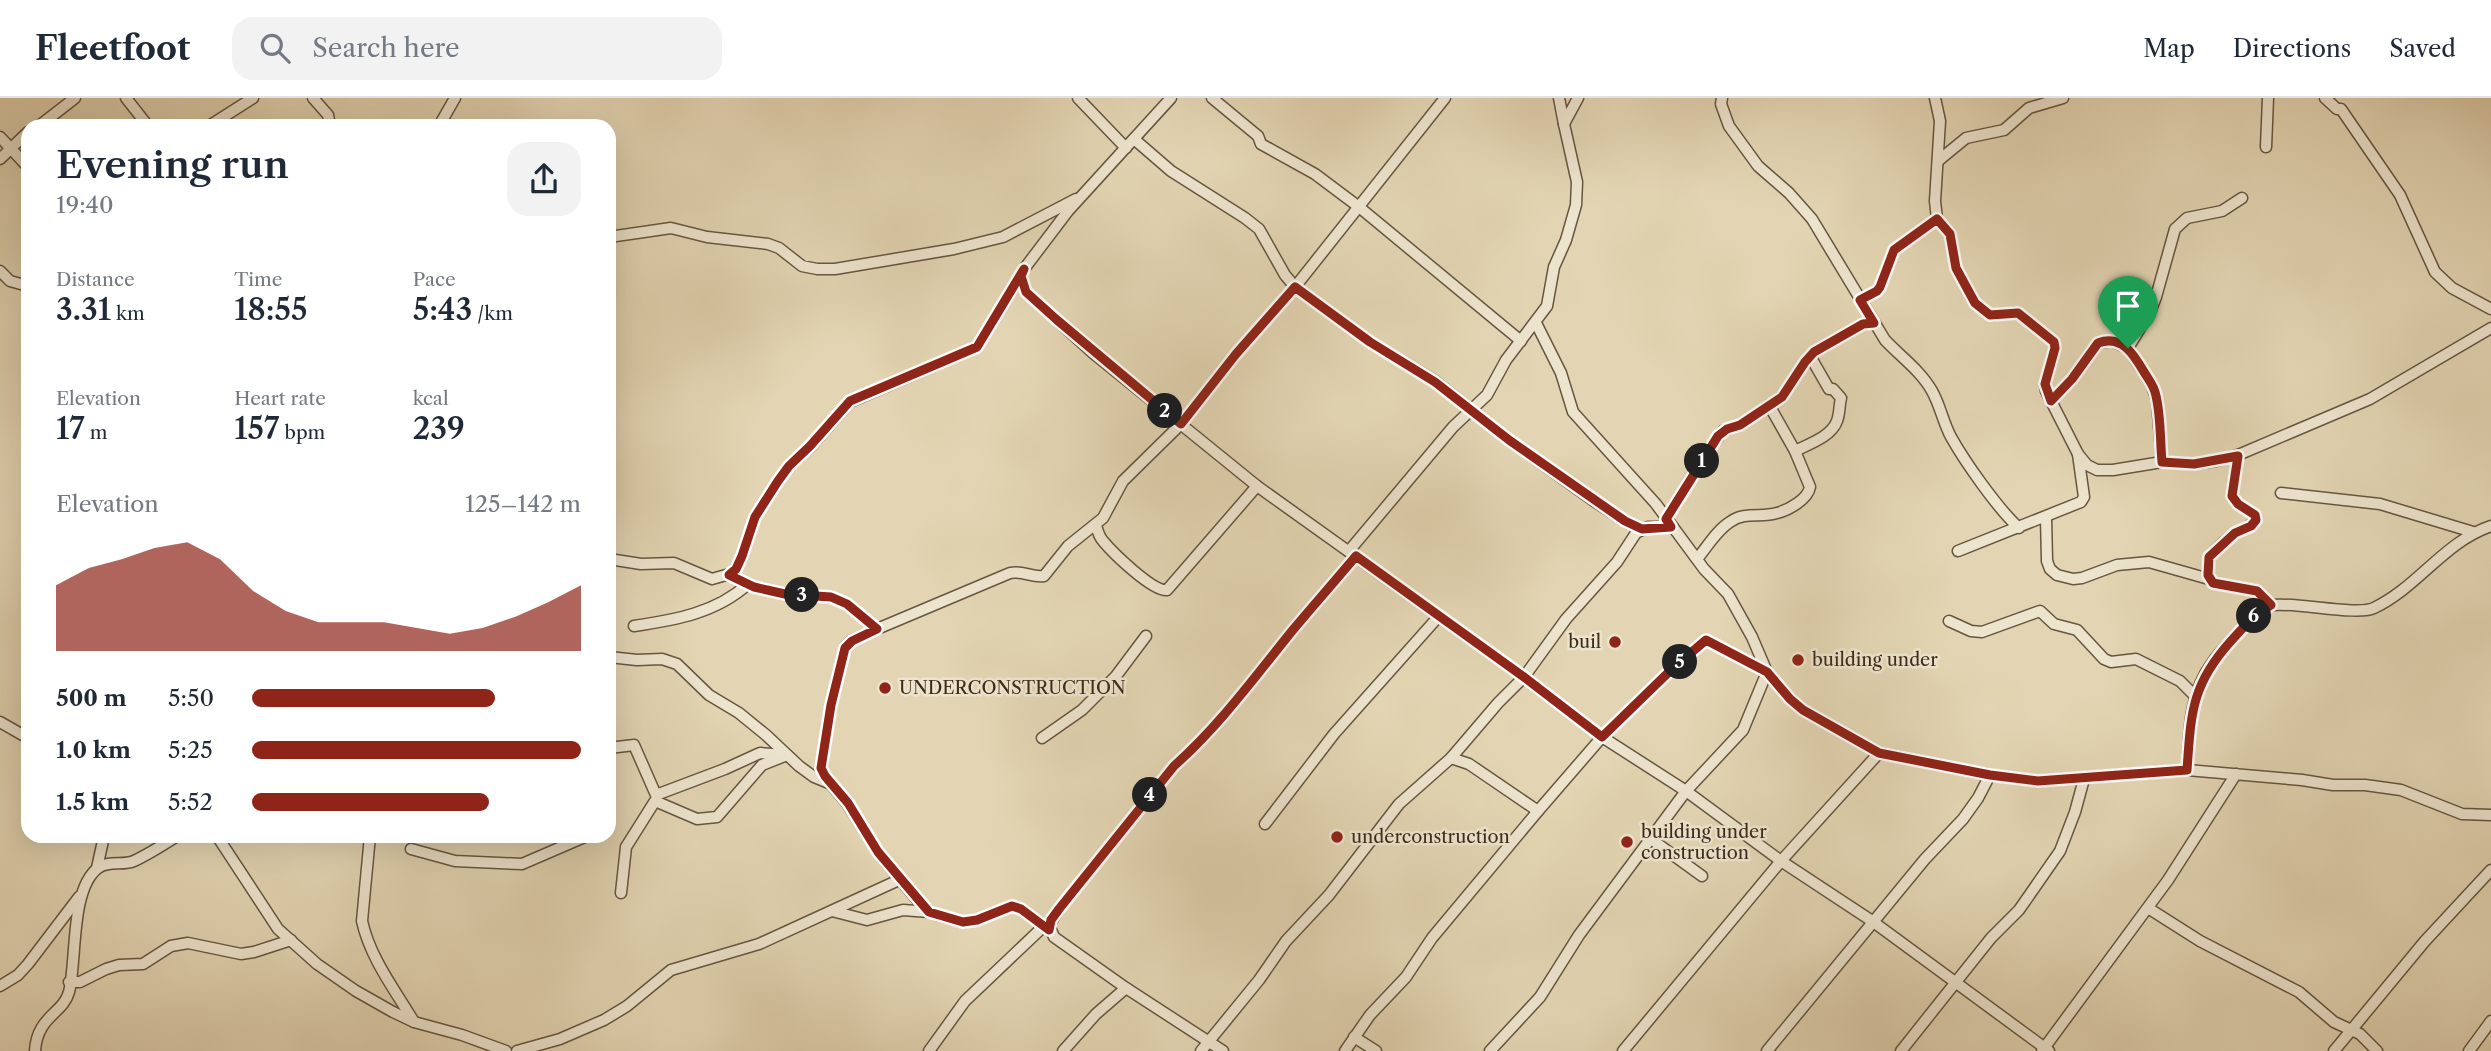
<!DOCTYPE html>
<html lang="en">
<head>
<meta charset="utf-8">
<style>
  :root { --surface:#fff; --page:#f2f2f3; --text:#1f2937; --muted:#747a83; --line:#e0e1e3; --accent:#8f2418 }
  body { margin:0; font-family:"Libre Caslon Text",serif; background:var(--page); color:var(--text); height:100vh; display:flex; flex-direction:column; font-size:26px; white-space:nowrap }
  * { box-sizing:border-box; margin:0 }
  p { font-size:23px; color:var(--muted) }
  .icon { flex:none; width:38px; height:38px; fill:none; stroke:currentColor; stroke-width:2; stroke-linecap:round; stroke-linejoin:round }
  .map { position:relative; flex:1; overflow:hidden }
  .drawer { position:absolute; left:21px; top:21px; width:595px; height:724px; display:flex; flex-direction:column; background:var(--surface); border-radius:21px; box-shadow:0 7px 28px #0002 }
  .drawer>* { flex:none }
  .pin { position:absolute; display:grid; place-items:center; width:60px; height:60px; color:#fff; margin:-72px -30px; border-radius:50% 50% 50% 0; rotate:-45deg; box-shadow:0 0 7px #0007 }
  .pin .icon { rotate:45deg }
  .km { position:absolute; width:35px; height:35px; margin:-18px; border-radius:50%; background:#222; color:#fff; font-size:19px; line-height:35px; text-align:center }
  .round { display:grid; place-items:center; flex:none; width:74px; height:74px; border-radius:21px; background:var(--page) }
  .headline { display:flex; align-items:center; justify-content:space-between; height:119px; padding:0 35px }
  h1 { font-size:38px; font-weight:600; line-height:52px }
  .metrics { display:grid; grid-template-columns:repeat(3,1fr); gap:10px; height:119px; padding:7px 35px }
  .metrics div { display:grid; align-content:center }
  .metrics b { font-size:30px; font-weight:600 }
  .metrics small { font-size:19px; font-weight:400 }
  .metrics p { font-size:19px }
  .chart { height:196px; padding:14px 35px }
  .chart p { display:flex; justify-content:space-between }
  .chart svg { width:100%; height:126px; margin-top:7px; fill:var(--accent); opacity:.7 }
  ul { padding:0 35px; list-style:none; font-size:23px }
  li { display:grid; grid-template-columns:112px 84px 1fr; align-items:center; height:52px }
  li i { height:18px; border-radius:9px; background:var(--accent) }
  header { display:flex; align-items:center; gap:42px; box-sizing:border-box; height:98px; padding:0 35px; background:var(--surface); border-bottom:2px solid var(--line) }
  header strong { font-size:33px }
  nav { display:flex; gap:38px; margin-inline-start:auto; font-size:24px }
  .search { width:490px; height:63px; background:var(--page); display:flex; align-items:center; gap:18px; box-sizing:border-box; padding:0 24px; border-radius:21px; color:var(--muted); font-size:26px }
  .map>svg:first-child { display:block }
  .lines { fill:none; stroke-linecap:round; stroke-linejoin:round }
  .street-casing { stroke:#665640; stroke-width:13 }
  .street { stroke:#ede4ce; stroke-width:10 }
  .route-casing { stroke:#fff; stroke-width:14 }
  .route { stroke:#8f2418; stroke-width:9 }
  .poi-dot { fill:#8f2418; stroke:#ede4ce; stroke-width:2.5 }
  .labels { text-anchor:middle; stroke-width:5; stroke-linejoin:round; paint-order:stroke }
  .poi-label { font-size:18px; fill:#3c2b1a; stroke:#ede4ce; text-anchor:start }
</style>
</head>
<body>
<header>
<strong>Fleetfoot</strong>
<div class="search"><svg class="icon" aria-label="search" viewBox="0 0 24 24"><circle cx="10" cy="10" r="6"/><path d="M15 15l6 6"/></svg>Search here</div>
<nav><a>Map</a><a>Directions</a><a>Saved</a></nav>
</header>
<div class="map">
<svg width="2491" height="953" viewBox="0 0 2491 953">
  <rect width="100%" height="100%" fill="#e3d5b3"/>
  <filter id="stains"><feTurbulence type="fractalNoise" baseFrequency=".00286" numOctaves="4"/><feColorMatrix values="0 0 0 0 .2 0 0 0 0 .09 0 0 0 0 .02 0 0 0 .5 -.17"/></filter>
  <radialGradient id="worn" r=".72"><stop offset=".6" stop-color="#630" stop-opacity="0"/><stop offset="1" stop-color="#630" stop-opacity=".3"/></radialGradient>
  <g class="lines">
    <defs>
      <g id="street">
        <polyline points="126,0 148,28"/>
        <polyline points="313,0 328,17 330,28"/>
        <polyline points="1078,0 1126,50"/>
        <polyline points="1171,0 1068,113 1024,171 1021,178 1026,194 1093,255 1257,388 1524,579 1602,639 1686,693 1781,763 1872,823 2049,953"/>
        <polyline points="1212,0 1258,38 1261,46 1315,76 1359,109 1521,243"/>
        <polyline points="1559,0 1564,26"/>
        <path d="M1722,0L1721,6L1729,28L1758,68L1789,95L1812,121L1885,242C1901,259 1921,273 1932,293C1940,307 1943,324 1951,339C1965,364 1998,411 2019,430"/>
        <polyline points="1935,0 1940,23 1935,103 1937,121 1950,136 1956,170 1975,205 1990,217 2018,215 2054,244 2055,250 2045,287 2046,293 2078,356 2087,367 2097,372 2113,372 2162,364 2194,366 2216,363 2238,357 2370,301 2491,230"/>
        <polyline points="2325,0 2337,11 2341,11 2400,97 2435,174 2452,190 2491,211"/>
        <polyline points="39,28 75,0"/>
        <polyline points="209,28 253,0"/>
        <polyline points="439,28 455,0"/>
        <polyline points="0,39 28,69"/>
        <polyline points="1134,41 1171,73 1245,120 1259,131 1285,177 1295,189 1370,244 1435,283 1509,342 1594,403 1625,423 1642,431"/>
        <polyline points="2266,49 2268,0"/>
        <polyline points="0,61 28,34"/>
        <polyline points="1938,63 1966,40 2004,32 2029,10 2063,0"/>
        <polyline points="609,139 671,130 707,139 768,146 779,150 802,168 817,171 835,171 954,151 1003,139 1076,101"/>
        <polyline points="0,173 10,183 28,188"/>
        <polyline points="1860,202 1877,193 1880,189 1894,152 1937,121"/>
        <polyline points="1536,225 1561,275 1573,314 1656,406 1704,471 1728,496 1752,539 1767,574 1790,601 1803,612 1879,655 1990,677 2038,683 2187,672 2302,682 2333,687 2365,687 2401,692 2462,716 2491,717"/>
        <polyline points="2128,250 2150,214 2156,199 2175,131 2187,120 2222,113 2242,100"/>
        <polyline points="2051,303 2072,281 2098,245 2112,243 2128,250 2152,287 2157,303 2162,364"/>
        <path d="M1795,353C1809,346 1831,339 1837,323C1840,315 1839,308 1841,300L1833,291H1829L1810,258"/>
        <path d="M2238,357L2232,398L2238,406L2255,417L2256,422C2250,429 2244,431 2236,435C2226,441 2217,450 2209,459L2208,477L2213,485L2257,493L2271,507"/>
        <polyline points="2281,395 2380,406 2473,434"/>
        <polyline points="2046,419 2047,463 2050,471 2057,477 2073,481 2082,480 2117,467 2149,464 2209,481"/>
        <polyline points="1666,421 1709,351 1723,333 1740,327 1782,299 1805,264 1814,254 1863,226 1874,225"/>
        <path d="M1096,428C1098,433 1099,439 1103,443C1113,455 1153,494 1167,492L1257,388"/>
        <polyline points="1349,453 1453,329 1487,297 1506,262 1547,208 1554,169 1566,142 1576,107 1577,84 1564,26 1578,0"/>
        <polyline points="1958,453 2081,404 2084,399 2078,356"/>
        <polyline points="609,461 641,466 674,465 712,481 733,475 742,459 755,419 778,383 789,368 811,348 850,304 977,249 1021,177"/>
        <path d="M1697,461C1707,449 1717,432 1730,424C1745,413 1761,420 1777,415C1789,412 1808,401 1810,389L1795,353L1769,307"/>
        <polyline points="729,477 754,489 785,496 831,499 847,506 877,531"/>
        <polyline points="1949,523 1971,533 1982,534 2040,513 2054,526 2077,532 2104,561 2111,564 2136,561 2180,583 2196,599"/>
        <path d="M634,528C675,522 716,515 748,486"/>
        <polyline points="609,559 637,562 662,561 677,566 709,597 739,615 766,637 799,668 814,679 831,686"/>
        <polyline points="0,624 28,640"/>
        <polyline points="1042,640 1082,612 1116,578 1146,538"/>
        <polyline points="609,650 634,647 656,697 725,671 760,655 784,657"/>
        <polyline points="1451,660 1469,666 1538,713"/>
        <path d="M2187,672C2189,635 2189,596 2212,565C2220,553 2231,543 2240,533C2248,524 2261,509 2273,507C2296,504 2358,518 2374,510C2418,489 2444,444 2491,428"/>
        <polyline points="609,691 609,716"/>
        <polyline points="1265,726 1334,636 1439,518"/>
        <polyline points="217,738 278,831 317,866 356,893 393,914 414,924 462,937 506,953"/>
        <path d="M370,738L362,823C370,860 395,892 414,924"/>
        <polyline points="1651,741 1702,778"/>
        <polyline points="411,751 455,763 522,766 587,738"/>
        <polyline points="97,770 104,738"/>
        <polyline points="621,795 626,749 655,703 697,721 717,719 762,667 787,657"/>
        <polyline points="2148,810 2200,843 2299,894 2334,924 2360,936 2377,953"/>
        <polyline points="832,813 867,822 903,812 929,814"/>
        <path d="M1049,832L1021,811L1012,808L977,822L963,824L937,817L925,811L878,754L847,705L825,679L821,670L831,607L845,549L851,543L877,531L1010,475C1023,472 1032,480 1044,478L1068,448L1103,420L1123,383L1181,326L1236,256L1295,189L1445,0"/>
        <polyline points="69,884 80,884 106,871 119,867 143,866 171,848 188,845 241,856 254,854 291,842"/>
        <polyline points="0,888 18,877 28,866 79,799"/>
        <polyline points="1354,939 1376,953"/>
        <path d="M35,953C37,918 63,916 69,894C77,862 70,791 98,770C109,762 123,768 134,763C149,756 163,747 177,738"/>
        <polyline points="517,953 560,941 604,922 627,908 671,872 759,846 901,781"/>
        <polyline points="929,953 965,903 1044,828"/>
        <polyline points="1063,953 1096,916 1126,890"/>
        <polyline points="1201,953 1259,882 1286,843 1329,797 1399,706 1451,660 1498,605 1524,579 1566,521 1617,464 1636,435 1648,429 1671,429"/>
        <path d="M1223,953L1126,890L1054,839L1049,827L1059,811L1174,668C1219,628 1254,580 1292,533C1313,508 1335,483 1356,458"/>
        <polyline points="1345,953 1370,917 1406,879 1432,840 1538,713 1602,639 1673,570 1706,542 1767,574 1743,632 1686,693 1579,837 1540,899 1490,953"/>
        <polyline points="1623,953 1781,763 1879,655"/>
        <polyline points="1767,953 1925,761 1963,721 1978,700 1990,677"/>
        <polyline points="1901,953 1991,840 2019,812 2060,753 2075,714 2084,681"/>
        <polyline points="2042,953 2168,782 2236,676"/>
        <polyline points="2334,953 2425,843 2491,772"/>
        <polyline points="2469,953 2491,923"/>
      </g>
    </defs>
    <use href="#street" class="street-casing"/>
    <use href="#street" class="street"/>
  </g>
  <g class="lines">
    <defs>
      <path id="route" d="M1937,121L1950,136L1956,170L1975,205L1990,217L2018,215L2054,244L2055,250L2045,286L2051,303L2072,281L2098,245C2122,236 2134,257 2144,274C2149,282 2155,289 2156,298C2161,319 2160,342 2162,364L2194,366L2238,358L2232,398L2238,406L2255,417L2256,422L2251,428L2235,435L2209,459L2208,477L2213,485L2257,493L2271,507C2255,517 2243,529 2231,543C2191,587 2191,616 2187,672L2038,683L1990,677L1879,655L1803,612L1790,601L1767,574L1706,542L1673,570L1602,639L1524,579L1356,458C1335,483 1313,508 1292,533C1254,580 1219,628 1174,668L1059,811L1051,822L1049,832L1021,811L1012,808L977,822L963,824L929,814L878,754L848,705L825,678L821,670L831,607L845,550L852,543L877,531L847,506L831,499L785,496L754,489L729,477L736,471L742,458L755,419L778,383L789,368L810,348L850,303L977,249L1024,171L1021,178L1026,194L1057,222L1181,326L1236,256L1295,189L1370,244L1435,284L1509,342L1625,423L1642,431L1671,429L1666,421L1718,338L1727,331L1740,327L1782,299L1805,264L1814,254L1863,226L1874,225L1860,202L1877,193L1880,189L1894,152Z"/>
    </defs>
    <use href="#route" class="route-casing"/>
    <use href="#route" class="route"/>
  </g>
  <g class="poi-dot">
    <circle cx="1615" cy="544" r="7"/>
    <circle cx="1798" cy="562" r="7"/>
    <circle cx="885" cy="590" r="7"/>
    <circle cx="1337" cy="739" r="7"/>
    <circle cx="1627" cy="744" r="7"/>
  </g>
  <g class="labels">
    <g class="poi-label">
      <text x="1601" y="550" text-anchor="end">buil</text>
      <text x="1812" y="568">building under</text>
      <text x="899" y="596">UNDERCONSTRUCTION</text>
      <text x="1641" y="740">building under<tspan x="1641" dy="21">construction</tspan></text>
      <text x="1351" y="745">underconstruction</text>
    </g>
  </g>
  <rect width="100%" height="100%" filter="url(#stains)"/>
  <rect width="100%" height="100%" fill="url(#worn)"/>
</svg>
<div class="pin" style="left:2128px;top:250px;background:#1e9e55"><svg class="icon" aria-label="arrive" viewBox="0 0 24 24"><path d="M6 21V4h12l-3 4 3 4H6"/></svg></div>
<b class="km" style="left:1702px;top:363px">1</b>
<b class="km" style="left:1165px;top:313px">2</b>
<b class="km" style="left:802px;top:497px">3</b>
<b class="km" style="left:1150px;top:697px">4</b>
<b class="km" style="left:1680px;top:564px">5</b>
<b class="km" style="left:2254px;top:518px">6</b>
<section class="drawer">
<div class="headline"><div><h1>Evening run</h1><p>19:40</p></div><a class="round"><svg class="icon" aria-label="share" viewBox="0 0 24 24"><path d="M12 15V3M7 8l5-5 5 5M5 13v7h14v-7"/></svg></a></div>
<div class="metrics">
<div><p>Distance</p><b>3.31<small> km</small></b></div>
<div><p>Time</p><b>18:55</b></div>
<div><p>Pace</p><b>5:43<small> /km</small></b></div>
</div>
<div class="metrics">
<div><p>Elevation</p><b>17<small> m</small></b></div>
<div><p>Heart rate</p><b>157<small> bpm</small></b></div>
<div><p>kcal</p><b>239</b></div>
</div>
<div class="chart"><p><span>Elevation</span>125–142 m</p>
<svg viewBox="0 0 160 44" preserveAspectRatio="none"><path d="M0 44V21L10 15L20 12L30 8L40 6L50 12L60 23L70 30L80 34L90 34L100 34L110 36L120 38L130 36L140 32L150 27L160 21V44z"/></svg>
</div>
<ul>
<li><b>500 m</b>5:50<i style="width:74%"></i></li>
<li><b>1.0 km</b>5:25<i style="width:100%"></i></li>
<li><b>1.5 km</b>5:52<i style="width:72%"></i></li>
</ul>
</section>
</div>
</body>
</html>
